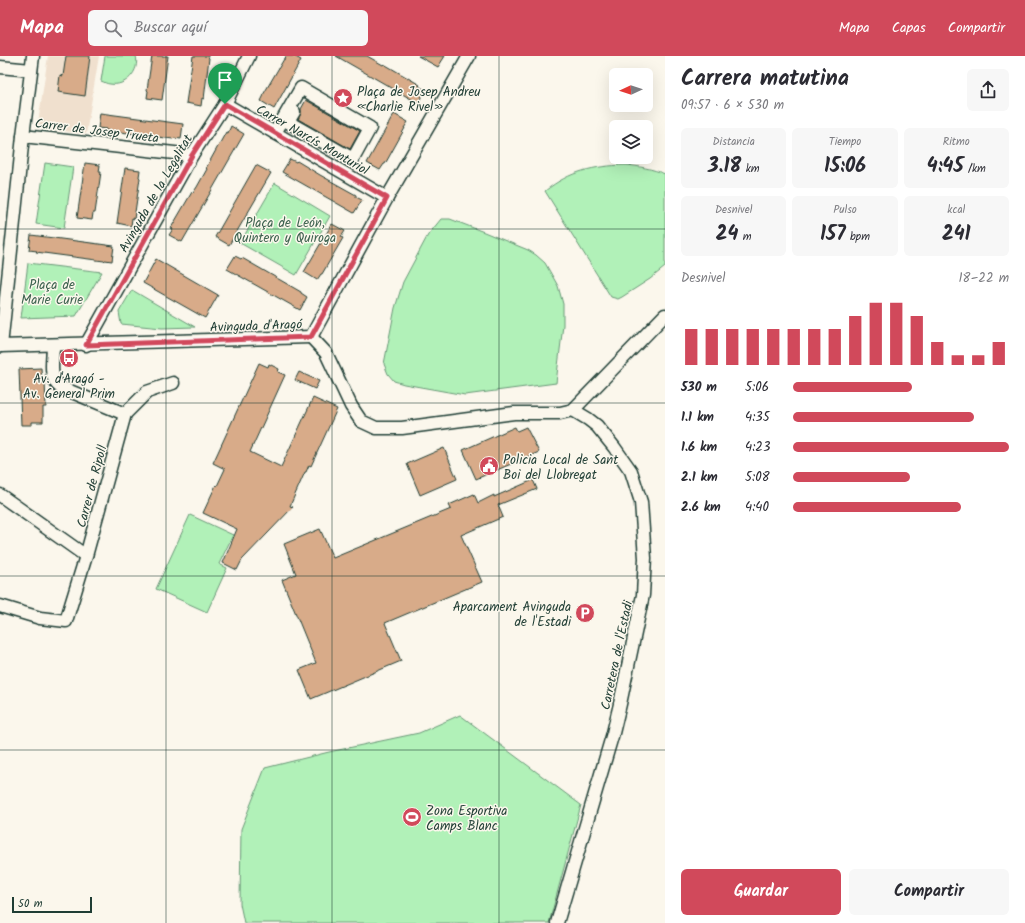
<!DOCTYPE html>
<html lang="es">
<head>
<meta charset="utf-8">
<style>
  :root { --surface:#fff; --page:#f7f7f7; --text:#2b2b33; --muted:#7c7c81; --accent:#d1495b }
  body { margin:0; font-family:Kalam,sans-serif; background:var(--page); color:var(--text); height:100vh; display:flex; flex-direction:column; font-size:15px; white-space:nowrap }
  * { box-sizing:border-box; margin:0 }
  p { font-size:13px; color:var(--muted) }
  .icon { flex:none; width:22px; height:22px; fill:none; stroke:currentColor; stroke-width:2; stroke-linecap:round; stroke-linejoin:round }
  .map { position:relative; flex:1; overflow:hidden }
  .drawer { display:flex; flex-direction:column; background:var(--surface); width:360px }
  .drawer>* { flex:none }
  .needle { width:26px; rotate:267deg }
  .controls { position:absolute; left:609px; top:12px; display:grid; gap:8px }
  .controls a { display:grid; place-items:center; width:44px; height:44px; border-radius:6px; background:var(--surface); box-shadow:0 4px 16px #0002; font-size:20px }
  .scale { position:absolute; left:12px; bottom:10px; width:80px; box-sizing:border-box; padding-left:4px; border:2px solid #1f3d34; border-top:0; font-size:11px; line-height:14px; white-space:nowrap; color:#1f3d34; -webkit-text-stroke:3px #fbf7ec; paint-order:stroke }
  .pin { position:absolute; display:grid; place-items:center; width:34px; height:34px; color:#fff; margin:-41px -17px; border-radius:50% 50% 50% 0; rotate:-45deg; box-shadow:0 0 4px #0007 }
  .pin .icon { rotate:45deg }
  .round { display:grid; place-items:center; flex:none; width:42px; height:42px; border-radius:6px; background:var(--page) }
  .head { display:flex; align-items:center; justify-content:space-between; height:68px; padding:0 16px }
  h1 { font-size:22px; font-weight:700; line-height:30px }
  .metrics { display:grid; grid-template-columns:repeat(3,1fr); gap:6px; height:68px; padding:4px 16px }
  .metrics div { display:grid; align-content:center; border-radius:6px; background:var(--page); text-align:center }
  .metrics b { font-size:20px; font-weight:700 }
  .metrics small { font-size:11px; font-weight:400 }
  .metrics p { font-size:11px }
  .chart { height:112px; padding:8px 16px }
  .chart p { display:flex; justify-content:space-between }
  .chart svg { width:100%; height:72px; margin-top:4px; stroke:var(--accent); stroke-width:6 }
  .cta { display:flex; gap:8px; margin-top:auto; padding:8px 16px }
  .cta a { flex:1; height:46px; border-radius:6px; background:var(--accent); color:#fff; font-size:16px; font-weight:700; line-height:46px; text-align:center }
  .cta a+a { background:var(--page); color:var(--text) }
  ul { padding:0 16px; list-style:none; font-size:13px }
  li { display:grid; grid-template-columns:64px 48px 1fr; align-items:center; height:30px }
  li i { height:10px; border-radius:5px; background:var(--accent) }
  header { display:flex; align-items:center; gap:24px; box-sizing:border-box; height:56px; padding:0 20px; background:var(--accent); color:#fff }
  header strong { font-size:19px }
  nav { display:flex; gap:22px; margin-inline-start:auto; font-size:14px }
  .search { width:280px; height:36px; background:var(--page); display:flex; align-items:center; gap:10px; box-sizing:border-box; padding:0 14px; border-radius:6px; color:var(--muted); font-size:15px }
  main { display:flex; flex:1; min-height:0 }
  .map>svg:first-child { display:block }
  .built { fill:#f0e0ce }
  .green { fill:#b1f1b8; stroke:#689776 }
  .building { fill:#d8ab89; stroke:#1f3d34 }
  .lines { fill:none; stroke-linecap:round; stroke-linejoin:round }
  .street-casing { stroke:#1f3d34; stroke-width:15 }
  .street { stroke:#fbf7ec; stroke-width:12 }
  .route-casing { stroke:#fff; stroke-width:8 }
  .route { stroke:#d1495b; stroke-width:5 }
  .grid { fill:none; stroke:#1f3d34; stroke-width:1; stroke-opacity:0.55 }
  .labels { text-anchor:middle; stroke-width:3; stroke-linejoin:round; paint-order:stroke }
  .poi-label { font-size:13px; fill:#1f3d34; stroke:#fbf7ec; text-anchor:start }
  .street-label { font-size:13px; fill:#1f3d34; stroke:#fbf7ec }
  .park-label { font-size:13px; fill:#3c614e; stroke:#fbf7ec }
</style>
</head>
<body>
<header>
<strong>Mapa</strong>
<div class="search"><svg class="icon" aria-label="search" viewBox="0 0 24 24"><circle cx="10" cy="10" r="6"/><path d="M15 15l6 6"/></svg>Buscar aquí</div>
<nav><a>Mapa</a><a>Capas</a><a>Compartir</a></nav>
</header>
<main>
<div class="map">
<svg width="665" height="867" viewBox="0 0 665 867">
  <rect width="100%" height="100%" fill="#fbf7ec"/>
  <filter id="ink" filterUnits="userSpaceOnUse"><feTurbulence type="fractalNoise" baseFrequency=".025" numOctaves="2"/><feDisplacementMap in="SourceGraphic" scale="8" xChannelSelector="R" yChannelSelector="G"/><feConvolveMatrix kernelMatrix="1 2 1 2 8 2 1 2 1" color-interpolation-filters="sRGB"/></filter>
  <g filter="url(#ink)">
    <polygon class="built" points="48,0 99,0 86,78 41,72 38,67"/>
    <g class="green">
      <path d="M105,0H136C140,15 126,31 110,28C107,28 104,26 101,25Z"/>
      <polygon points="45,107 73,111 64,172 36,168"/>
      <path d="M625,109C638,110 653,113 665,118V211L650,223L622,241L618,243L611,241L545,135C570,115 594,110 625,109Z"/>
      <polygon points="275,127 330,160 296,219 240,187"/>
      <polygon points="441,163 450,163 484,176 528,194 536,199 545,207 558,230 563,248 563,269 556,327 465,339 404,328 394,325 388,318 384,308 395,252 403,226 428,179"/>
      <polygon points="28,207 102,216 76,260 21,262"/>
      <polygon points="132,234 195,271 162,272 121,268 119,256"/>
      <polygon points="190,459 233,479 219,508 227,512 207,556 156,533"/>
      <polygon points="460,659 581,749 549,867 244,867 240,848 241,773 265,712 329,696 419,677"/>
    </g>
    <g class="building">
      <polygon points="66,0 90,0 85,40 58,36 60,19 63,20"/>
      <polygon points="152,0 168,0 162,44 147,42 148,35 147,34"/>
      <polygon points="193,0 208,0 208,1 209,2 204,43 202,42 201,50 186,47"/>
      <polygon points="286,0 294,0 301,4 274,53 261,45 264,39 263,39 284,3 285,3"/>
      <polygon points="336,0 367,0 383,9 384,8 420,29 419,30 425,34 418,47"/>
      <polygon points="418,0 445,0 438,11"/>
      <polygon points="306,44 360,75 350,93 298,63 301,57 301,53"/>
      <polygon points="100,57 183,68 181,83 174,82 173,83 105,74 106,73 98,72"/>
      <polygon points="394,58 408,66 404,72 405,72 385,108 384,108 380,114 367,107"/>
      <polygon points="231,70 244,78 182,186 169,179 173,173 171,172 192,136 193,137 197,131 207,113 206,112 226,76 228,77"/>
      <polygon points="290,103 296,106 297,105 320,119 356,139 356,141 362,144 354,157 282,116"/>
      <polygon points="85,107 100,109 99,116 101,116 95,157 93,157 92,164 77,162"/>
      <polygon points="256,109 271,117 229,189 215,181"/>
      <polygon points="125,112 140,114 139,121 140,122 134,163 132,162 131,170 117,167"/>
      <polygon points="332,168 345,175 341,181 343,182 322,218 321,218 317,224 304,216"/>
      <polygon points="31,179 114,190 112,205 105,204 104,205 36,196 37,195 29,194"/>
      <polygon points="235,200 241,203 242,202 301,236 301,237 307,241 300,254 227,213"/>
      <polygon points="156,203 218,239 205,262 143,227"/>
      <polygon points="259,307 268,311 269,308 279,313 278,316 285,319 250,396 281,411 313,342 337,353 311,410 309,409 306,416 305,416 290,450 293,451 242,504 237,514 223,507 237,473 203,457 216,429 217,430 225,413 213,407"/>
      <polygon points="41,312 42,327 45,326 46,351 43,351 43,366 32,366 32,369 21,369 19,313"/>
      <polygon points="299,316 319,325 315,333 295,324"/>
      <polygon points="515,371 517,375 526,371 539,396 476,423 463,394"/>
      <polygon points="444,392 457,423 420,439 407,408"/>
      <polygon points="533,424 537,433 498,449 503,461 461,479 482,526 385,567 401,605 311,643 299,614 316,607 282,524 296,518 284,488 320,473 333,502 451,453 449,449 474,438 478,447 494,439 494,441"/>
    </g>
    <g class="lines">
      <defs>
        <g id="street">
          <polyline points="0,11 31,14"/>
          <polyline points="225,48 387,142"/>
          <polyline points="275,77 301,32 370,72 353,103 288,66 294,56 289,53"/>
          <polyline points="23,80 192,99"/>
          <polyline points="311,281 326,297 351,350 361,365 376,372 402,372 514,357 560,357 573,354 665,259"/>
          <polyline points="311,281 387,142 469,0"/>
          <path d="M53,289C53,303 48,322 60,331L125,358"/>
          <polyline points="86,289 192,99 225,48 249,0"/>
          <polyline points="0,290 311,281"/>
          <polyline points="1,290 23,80 33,0"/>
          <polyline points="0,439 86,500"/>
          <polyline points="0,550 40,562 66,565 86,500 125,358 147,336 173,327"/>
          <polyline points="557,867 613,677 620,648 643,539 645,502 641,446 631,415 614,391 597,370 588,363 573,354"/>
        </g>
      </defs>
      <use href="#street" class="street-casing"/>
      <use href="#street" class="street"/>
    </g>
  </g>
  <g class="lines" filter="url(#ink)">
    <defs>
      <polygon id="route" points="225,48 387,142 311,281 86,289 192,99"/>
    </defs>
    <use href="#route" class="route-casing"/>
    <use href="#route" class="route"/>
  </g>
  <path class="grid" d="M166,0V867M332,0V867M499,0V867M0,173H665M0,347H665M0,520H665M0,694H665"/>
  <defs>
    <symbol id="sight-disc" viewBox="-11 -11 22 22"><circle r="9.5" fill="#d1495b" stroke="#fbf7ec"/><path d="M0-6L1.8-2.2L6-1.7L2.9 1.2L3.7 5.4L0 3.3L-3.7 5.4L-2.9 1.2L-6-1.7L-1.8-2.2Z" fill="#fff"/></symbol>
    <symbol id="bus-disc" viewBox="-11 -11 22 22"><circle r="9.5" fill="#d1495b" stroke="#fbf7ec"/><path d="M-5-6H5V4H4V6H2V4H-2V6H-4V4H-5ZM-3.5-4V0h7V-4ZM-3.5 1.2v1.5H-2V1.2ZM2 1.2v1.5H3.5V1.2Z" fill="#fff"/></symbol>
    <symbol id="civic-disc" viewBox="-11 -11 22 22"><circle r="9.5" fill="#d1495b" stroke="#fbf7ec"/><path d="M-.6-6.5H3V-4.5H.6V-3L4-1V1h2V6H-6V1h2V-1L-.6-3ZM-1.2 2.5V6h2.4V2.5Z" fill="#fff"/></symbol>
    <symbol id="parking-disc" viewBox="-11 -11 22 22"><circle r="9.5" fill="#d1495b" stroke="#fbf7ec"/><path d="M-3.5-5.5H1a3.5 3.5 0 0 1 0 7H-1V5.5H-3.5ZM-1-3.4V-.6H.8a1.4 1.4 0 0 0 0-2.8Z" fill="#fff"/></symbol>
    <symbol id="stadium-disc" viewBox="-11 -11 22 22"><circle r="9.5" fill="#d1495b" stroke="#fbf7ec"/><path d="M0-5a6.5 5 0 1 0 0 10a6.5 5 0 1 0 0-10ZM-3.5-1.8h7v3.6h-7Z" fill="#fff"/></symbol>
  </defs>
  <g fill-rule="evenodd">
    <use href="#sight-disc" x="332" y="31" width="22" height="22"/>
    <use href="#bus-disc" x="58" y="291" width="22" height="22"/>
    <use href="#civic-disc" x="478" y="399" width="22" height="22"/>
    <use href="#parking-disc" x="574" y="546" width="22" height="22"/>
    <use href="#stadium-disc" x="401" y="750" width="22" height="22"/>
  </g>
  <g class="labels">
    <g class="poi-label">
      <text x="357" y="40">Plaça de Josep Andreu<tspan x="357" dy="15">«Charlie Rivel»</tspan></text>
      <text x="69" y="327" text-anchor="middle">Av. d'Aragó -<tspan x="69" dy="15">Av. General Prim</tspan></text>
      <text x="503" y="408">Policia Local de Sant<tspan x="503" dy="15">Boi del Llobregat</tspan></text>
      <text x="571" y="555" text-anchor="end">Aparcament Avinguda<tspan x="571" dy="15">de l'Estadi</tspan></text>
      <text x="426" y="759">Zona Esportiva<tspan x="426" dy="15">Camps Blanc</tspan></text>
    </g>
    <g class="street-label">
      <text transform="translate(97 74) rotate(7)" y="5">Carrer de Josep Trueta</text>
      <text transform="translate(313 83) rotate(30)" y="5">Carrer Narcís Monturiol</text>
      <text transform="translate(155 137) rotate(-60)" y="5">Avinguda de la Legalitat</text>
      <text transform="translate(256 269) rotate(-2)" y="5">Avinguda d'Aragó</text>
      <text transform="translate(91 430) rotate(-75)" y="5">Carrer de Ripoll</text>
      <text transform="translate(616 599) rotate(-78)" y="5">Carretera de l'Estadi</text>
    </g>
    <g class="park-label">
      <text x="285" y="171">Plaça de León,<tspan x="285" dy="15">Quintero y Quiroga</tspan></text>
      <text x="52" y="233">Plaça de<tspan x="52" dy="15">Marie Curie</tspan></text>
    </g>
  </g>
</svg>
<div class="controls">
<a><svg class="needle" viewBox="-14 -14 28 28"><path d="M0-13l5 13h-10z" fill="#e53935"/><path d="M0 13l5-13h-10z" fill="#7c7c81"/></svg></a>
<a><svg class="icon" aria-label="layers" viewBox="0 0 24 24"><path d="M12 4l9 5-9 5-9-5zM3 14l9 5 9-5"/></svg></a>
</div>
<div class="scale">50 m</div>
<div class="pin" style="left:225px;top:48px;background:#1e9e55"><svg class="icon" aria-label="arrive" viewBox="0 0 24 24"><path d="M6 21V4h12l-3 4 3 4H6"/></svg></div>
</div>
<section class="drawer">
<div class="head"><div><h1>Carrera matutina</h1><p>09:57 · 6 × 530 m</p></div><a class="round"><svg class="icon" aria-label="share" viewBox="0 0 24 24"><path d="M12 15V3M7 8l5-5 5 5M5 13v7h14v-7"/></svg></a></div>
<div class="metrics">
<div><p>Distancia</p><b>3.18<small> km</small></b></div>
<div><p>Tiempo</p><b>15:06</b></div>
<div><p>Ritmo</p><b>4:45<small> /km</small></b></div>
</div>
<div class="metrics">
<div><p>Desnivel</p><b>24<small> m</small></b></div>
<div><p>Pulso</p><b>157<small> bpm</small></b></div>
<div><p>kcal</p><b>241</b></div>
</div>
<div class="chart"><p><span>Desnivel</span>18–22 m</p>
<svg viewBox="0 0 160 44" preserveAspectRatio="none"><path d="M5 44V22M15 44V22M25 44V22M35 44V22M45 44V22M55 44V22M65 44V22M75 44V22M85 44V14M95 44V6M105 44V6M115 44V14M125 44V30M135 44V38M145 44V38M155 44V30"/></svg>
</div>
<ul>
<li><b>530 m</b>5:06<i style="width:55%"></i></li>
<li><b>1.1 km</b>4:35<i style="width:84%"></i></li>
<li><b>1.6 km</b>4:23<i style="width:100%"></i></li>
<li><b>2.1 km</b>5:08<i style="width:54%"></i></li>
<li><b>2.6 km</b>4:40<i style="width:78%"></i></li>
</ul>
<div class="cta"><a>Guardar</a><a>Compartir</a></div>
</section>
</main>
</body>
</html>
